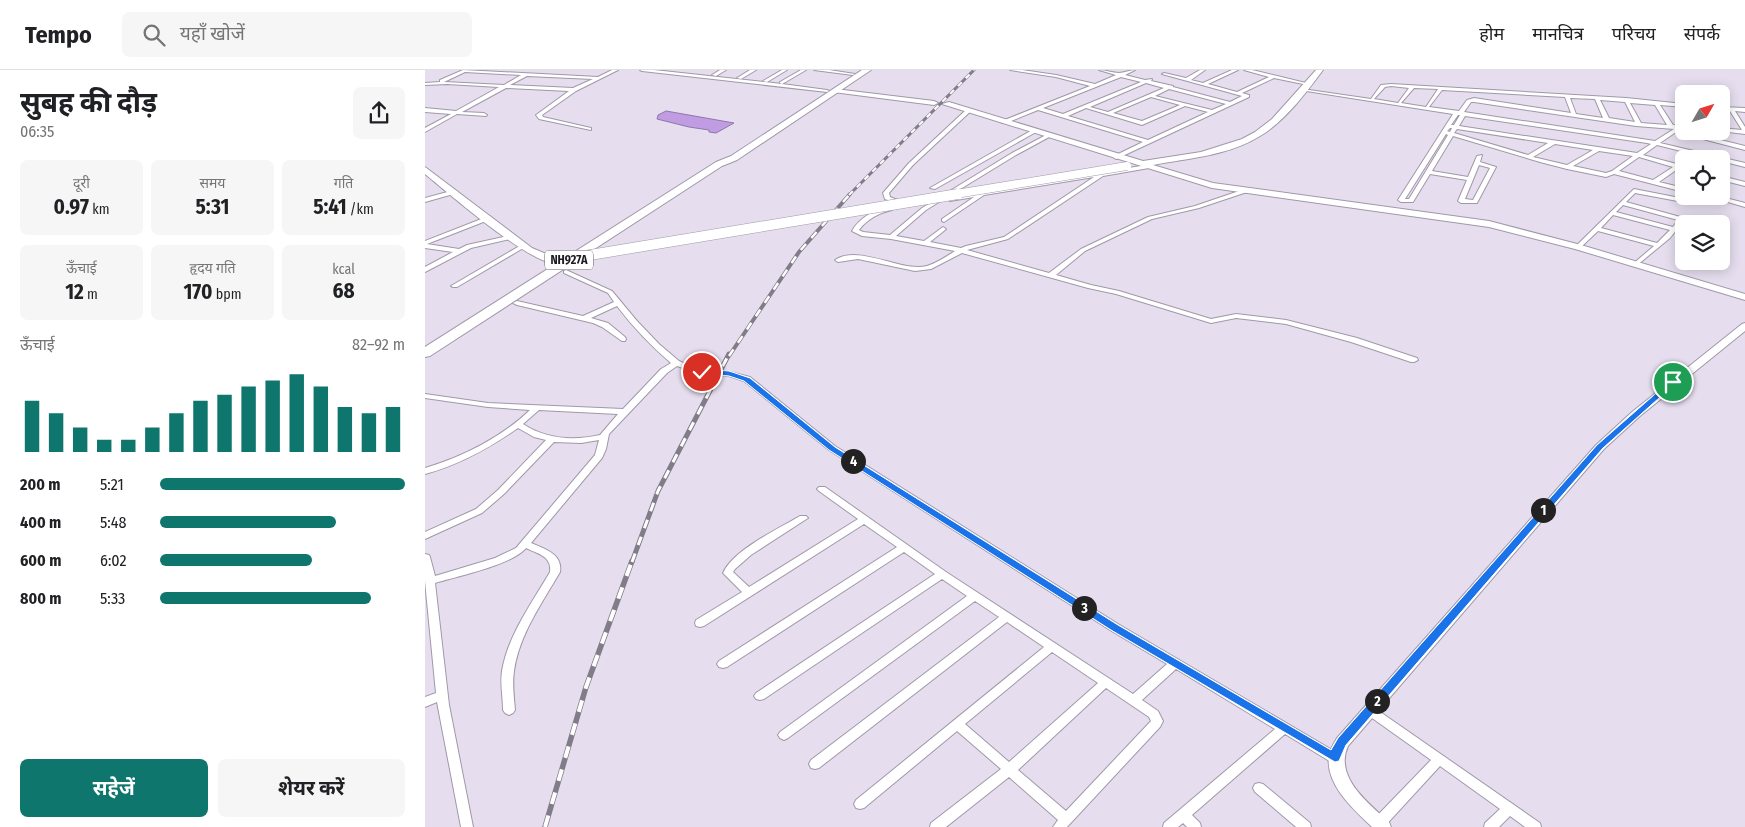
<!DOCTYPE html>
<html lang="hi">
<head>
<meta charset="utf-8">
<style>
  :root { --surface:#fff; --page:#f6f6f6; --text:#202124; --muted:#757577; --line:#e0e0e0; --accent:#0f766e }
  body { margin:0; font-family:"Fira Sans Condensed","Noto Sans Devanagari",sans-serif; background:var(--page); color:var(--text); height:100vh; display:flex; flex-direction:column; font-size:19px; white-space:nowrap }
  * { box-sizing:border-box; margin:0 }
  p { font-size:16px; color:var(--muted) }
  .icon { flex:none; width:28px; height:28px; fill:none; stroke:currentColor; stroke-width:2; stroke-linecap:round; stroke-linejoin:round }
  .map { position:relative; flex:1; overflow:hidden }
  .side { display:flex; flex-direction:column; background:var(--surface); width:425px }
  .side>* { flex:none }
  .needle { width:32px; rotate:51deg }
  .controls { position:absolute; left:1250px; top:15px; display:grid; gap:10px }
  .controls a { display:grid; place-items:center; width:55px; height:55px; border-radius:8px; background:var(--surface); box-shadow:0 2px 12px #0003; font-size:25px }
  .pin { position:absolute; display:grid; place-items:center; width:42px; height:42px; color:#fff; margin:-21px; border:2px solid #fff; border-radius:50%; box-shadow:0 1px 5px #0007 }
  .km { position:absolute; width:25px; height:25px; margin:-12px; border-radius:50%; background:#222; color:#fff; font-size:14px; line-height:25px; text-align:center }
  .round { display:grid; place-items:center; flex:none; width:52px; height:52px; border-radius:8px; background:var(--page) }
  .headline { display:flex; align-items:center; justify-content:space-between; height:85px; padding:0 20px }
  h1 { font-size:28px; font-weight:700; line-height:38px }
  .metrics { display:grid; grid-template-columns:repeat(3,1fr); gap:8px; height:85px; padding:5px 20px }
  .metrics div { display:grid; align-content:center; border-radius:8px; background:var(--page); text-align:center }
  .metrics b { font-size:21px; font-weight:700 }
  .metrics small { font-size:14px; font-weight:400 }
  .metrics p { font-size:14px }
  .chart { height:140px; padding:10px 20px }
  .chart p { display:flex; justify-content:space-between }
  .chart svg { width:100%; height:90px; margin-top:5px; stroke:var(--accent); stroke-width:6 }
  .cta { display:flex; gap:10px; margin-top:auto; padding:10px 20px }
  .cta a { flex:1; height:58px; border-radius:8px; background:var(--accent); color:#fff; font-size:20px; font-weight:700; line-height:58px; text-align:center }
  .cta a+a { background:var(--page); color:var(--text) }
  ul { padding:0 20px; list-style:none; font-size:16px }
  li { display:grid; grid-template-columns:80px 60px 1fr; align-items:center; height:38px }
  li i { height:12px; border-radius:6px; background:var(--accent) }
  header { display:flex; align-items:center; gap:30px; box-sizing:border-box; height:70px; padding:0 25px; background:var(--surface); border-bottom:1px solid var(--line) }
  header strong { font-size:24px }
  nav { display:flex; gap:28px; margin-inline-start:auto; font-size:18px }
  .search { width:350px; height:45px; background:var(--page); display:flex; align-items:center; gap:12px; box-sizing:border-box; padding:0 18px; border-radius:8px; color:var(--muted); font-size:19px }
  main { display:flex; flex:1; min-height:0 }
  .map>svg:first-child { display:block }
  .water { fill:#c09de2; stroke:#9077a9 }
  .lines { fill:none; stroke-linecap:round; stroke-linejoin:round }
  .minor-casing { stroke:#a098a8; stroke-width:2 }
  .tertiary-casing { stroke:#a098a8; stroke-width:2 }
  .secondary-casing { stroke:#a098a8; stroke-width:2 }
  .primary-casing { stroke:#a098a8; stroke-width:2 }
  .trunk-casing { stroke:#a098a8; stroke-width:2 }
  .minor { fill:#fff; fill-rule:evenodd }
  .tertiary { fill:#fff; fill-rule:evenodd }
  .secondary { fill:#fff; fill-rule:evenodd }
  .primary { fill:#fff; fill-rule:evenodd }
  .trunk { fill:#fff; fill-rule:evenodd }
  .rail-far3-casing { stroke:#817c88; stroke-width:3 }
  .rail-far2-casing { stroke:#817c88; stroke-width:4 }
  .rail-far1-casing { stroke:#817c88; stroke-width:5 }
  .rail-casing { stroke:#817c88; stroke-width:5.5 }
  .rail-far3 { stroke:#fff; stroke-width:2; stroke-dasharray:5.5; stroke-linecap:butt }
  .rail-far2 { stroke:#fff; stroke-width:2.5; stroke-dasharray:8; stroke-linecap:butt }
  .rail-far1 { stroke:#fff; stroke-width:3; stroke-dasharray:9; stroke-linecap:butt }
  .rail { stroke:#fff; stroke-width:4; stroke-dasharray:12; stroke-linecap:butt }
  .secondary-bridge-far1-casing { stroke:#a098a8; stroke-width:9; stroke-linecap:butt }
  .secondary-bridge-casing { stroke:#a098a8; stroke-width:11; stroke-linecap:butt }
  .secondary-bridge-far1 { stroke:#fff; stroke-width:8 }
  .secondary-bridge { stroke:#fff; stroke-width:10 }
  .route { fill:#1a73e8; stroke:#fff }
  .labels { text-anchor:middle; stroke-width:4; stroke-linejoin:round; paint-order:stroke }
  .shield { fill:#fff; stroke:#626165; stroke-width:1 }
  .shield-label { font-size:12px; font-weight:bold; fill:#1f1d23 }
</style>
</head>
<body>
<header>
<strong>Tempo</strong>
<div class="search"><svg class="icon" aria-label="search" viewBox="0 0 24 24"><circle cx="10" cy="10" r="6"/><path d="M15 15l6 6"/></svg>यहाँ खोजें</div>
<nav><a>होम</a><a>मानचित्र</a><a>परिचय</a><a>संपर्क</a></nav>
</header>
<main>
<section class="side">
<div class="headline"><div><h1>सुबह की दौड़</h1><p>06:35</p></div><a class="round"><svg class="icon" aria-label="share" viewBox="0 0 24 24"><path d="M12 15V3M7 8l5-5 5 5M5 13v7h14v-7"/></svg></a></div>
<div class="metrics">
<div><p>दूरी</p><b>0.97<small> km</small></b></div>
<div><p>समय</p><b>5:31</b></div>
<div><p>गति</p><b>5:41<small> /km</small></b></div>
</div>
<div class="metrics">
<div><p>ऊँचाई</p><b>12<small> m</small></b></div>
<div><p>हृदय गति</p><b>170<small> bpm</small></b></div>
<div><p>kcal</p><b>68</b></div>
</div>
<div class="chart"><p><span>ऊँचाई</span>82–92 m</p>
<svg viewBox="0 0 160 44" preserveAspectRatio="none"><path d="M5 44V19M15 44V25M25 44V32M35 44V38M45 44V38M55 44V32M65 44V25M75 44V19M85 44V16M95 44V12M105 44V9M115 44V6M125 44V12M135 44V22M145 44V25M155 44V22"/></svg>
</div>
<ul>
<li><b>200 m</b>5:21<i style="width:100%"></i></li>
<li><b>400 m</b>5:48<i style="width:72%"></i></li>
<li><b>600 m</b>6:02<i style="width:62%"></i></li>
<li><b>800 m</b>5:33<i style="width:86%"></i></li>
</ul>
<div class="cta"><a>सहेजें</a><a>शेयर करें</a></div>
</section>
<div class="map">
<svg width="1320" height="757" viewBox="0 0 1320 757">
  <rect width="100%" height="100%" fill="#e6deef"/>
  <polygon class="water" points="241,41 309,53 291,63 284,62 284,60 264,57 232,49 233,45"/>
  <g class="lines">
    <defs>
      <g id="minor">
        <path d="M38,0L173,7L187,0H193L151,21L117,45L118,47L166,58V60L114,49L111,45L144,21L81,18L37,42L59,43L62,45L61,46L32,44L0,62V58L26,44L0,42V38L31,41L74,17L22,14L0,15V13L15,12V10ZM40,2L96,5L79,15L19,12ZM102,6L168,9L148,18L85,15Z"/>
        <polygon points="215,0 229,0 357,14 355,13 355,12 376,0 381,0 357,14 402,20 404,21 402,22 217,1"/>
        <polygon points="295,0 301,0 291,6 287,5"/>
        <polygon points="325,0 331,0 316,9 312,8"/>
        <polygon points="357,0 362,0 342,12 338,11"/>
        <polygon points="389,0 404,0 430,4 428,5"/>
        <path d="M585,0H597L631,5L670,14L691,5L674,0C681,0 687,3 694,3C699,3 705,0 710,0L700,5L720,10L727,9L726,11L748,16V17L805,32L817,26L737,4L739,3L761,8L775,0H780L766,10L778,13L807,0H813L783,14L812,22L844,7L819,0H827L885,14L883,15L849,8L817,23L824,25V27L691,89L688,87L689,86L718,72L613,40L581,53H577V51L665,16L631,7ZM696,7L716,12L638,44L618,38ZM721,13L739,18L683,42L665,37ZM744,19L801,34L787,40L730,26ZM726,27L755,35L717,51L688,43ZM760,36L783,42L723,70L643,46L661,38L717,55Z"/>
        <path d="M966,14L1201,28L1259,34V37L1235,35L1248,55L1259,56V60L1254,59L1259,61L1320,76V80L1251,62L1235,73L1320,93V97L1296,91V89H1288L1232,75L1218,85L1259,96V100L1254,98L1234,112L1259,118V122L1189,104L1181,107L1142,99L1115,92L1028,66L1007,101L1043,107L1052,86L1057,85L1055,92L1071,97L1052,133H1036L1033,131L1042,110L1005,104L988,132H976L973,130L1028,44L875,20L877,19L946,29L956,15ZM966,16L984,18L973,33L949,29L960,17ZM989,18L1013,19L1001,37L976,33ZM1017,20L1140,27L1146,43L1049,28L1042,30L1034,41L1004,37ZM1145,28L1170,29L1178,48L1151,44ZM1175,30L1200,32L1210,52L1184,48ZM1046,32H1049L1211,56L1249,59L1230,71L1039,42ZM1205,33L1230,35L1242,55L1216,53ZM1033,45H1035L1029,55H1026ZM1040,46L1222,73L1226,74L1212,83L1034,56ZM1025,58H1027L1025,62L1022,61ZM1032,59L1123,73L1103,85L1029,63ZM1021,64L1023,65L984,129H980ZM1130,74L1168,80L1142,95L1108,87ZM1174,81L1208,86L1187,101L1181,103L1148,96ZM1214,87L1248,97L1228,110L1194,101ZM1054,95L1065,98L1048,130L1040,129Z"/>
        <polygon points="1296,37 1320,38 1320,42 1310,41 1320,57 1320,64 1295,61 1296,61 1296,58 1317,60 1305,41 1296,41"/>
        <polygon points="542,39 547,40 488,95 464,123 465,127 480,133 480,135 476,135 460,129 458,123 484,93"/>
        <polygon points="609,59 611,60 611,62 510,119 505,118"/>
        <path d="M621,65L626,66L591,85L501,140L471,166L499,171L518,157L521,159L520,160L505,172L536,178L541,176L579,167L669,107L559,125L519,152L517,151V149L549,127L525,131L522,129L525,127L722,95L725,97L724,98L678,106L583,169L542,180L624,203L656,179L723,147L770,136L820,119L822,120V122L774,138L727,149L660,181L631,205L666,215L694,221L786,249L811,244L861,250L932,268L992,288L993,290L989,292H986L926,272L861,254L811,248L786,253L691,224L663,218L537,183L506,199L490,201L433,189L413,192L410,190C435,174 477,203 502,196C512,193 522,186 530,181L466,169L437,166L427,161C434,148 452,137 467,138V140C454,143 442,149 434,160L438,162L465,165L497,138L587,83Z"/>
        <polygon points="1296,106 1320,112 1320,116 1296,110"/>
        <path d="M1209,119L1260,129V131L1258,132L1210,123L1201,132L1259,148L1260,149L1245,168L1211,196L1209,195V193L1229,176L1173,161L1155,178H1151V176ZM1198,135L1253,150L1248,157L1191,142ZM1188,145L1245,160L1232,173L1176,158Z"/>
        <polygon points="30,120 33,122 32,123 0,132 0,128"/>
        <polygon points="1282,126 1293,126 1320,133 1320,137"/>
        <polygon points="64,146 66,147 66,149 2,174 34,179 42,175 87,165 89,166 89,168 46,178 0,202 0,197 28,182 0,178 0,171"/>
        <polygon points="98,174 100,175 100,177 32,217 28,217 26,216"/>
        <path d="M141,200L187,221L212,251L234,274L254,291L270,298L305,302L325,307L410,376L693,554L914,684L916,688L914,692L910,693L906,692L860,664L767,745L775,753L776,757H762L758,753L753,757H738L739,753L850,659L751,599L717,630L733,641L738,651L735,657L642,757H628L633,750L584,707L521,757H505L506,753L576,699L532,661L439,738L435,739L431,738L429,734L431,730L619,577L582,552L394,698L390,699L386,698L384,694L386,690L574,547L550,531L363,668L359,670L355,668L353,665L355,662L542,526L517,509L339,629L335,630L331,629L329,626L331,623L510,504L479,482L302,597L298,598L294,597L292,594L294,591L472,477L439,454L279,556L275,557L271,556L270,553L271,550L317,522L298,503C308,480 353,459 375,446H381L383,448L326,485L310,499L308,502L324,517L433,449L394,421L392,419L394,417H400L521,502L708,624L742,594L685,560L404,380L319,311L304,306L269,302L252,296L242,303L184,364L181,379L177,388L106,473C120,479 138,484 135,502C117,533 94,565 89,601C87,614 89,627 90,640L88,643L84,645L80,643L78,640C78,627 75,614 77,601C83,565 107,533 125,502C127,486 113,484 101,478C87,495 32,506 10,513L24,635L48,757H36L12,632L0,637V627L11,623L0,511V484L4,485L5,487L10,506L70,488L91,478L170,385L174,370L156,373L129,372L79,424L57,443L0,469V462L51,439L73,420L121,370L109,367L93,358C64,378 34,395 0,404V398C38,387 77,367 105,340L63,337L0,328V324L63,333L198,339L236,299L246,293C226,276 208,257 192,236L166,248L183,253L200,267L201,269L200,271H197L177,257L168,253L92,235L88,233L92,231L158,246L189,232L183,223L139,203V201ZM114,340L193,344L175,365C148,371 121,369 98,354ZM627,582L673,613L584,692L540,654ZM681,618L724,647L726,651L641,741L593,700Z"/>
        <polygon points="944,635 948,637 1115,753 1116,757 1100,757 1085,746 1074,757 1059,757 1060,753 1075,739 1015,696 959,757 949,757 948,753 949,749 1006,690 940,643 938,640 940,637"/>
        <polygon points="834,713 838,714 885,753 886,757 871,757 830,722 828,718 830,714"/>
      </g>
      <path id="tertiary" d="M1320,253V261L1215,346L1179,379L923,676C909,707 943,733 964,752L966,757H947C928,739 900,714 904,686C905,679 909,673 912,668L1171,375L1207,342L1317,254Z"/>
      <g id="secondary">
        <path d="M891,0H898C881,23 860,51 835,66C803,86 764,88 728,95L788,113L1064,151L1156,175L1320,224V230L1150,179L1064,157L787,118L517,34L524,32L718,91L776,82L817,69L830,62L847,49Z"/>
        <polygon points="410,19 509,31 513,33 509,35 408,22 408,20"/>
      </g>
      <path id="primary" d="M0,97L107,178L133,189L134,191L133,193C110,199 21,121 0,104Z"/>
      <polygon id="trunk" points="437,0 446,0 312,90 297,96 5,286 0,287 0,277 291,92 306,86"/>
    </defs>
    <use href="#minor" class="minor-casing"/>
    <use href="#tertiary" class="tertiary-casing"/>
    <use href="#secondary" class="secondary-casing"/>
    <use href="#primary" class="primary-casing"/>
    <use href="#trunk" class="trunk-casing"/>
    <use href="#minor" class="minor"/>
    <use href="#tertiary" class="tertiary"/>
    <use href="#secondary" class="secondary"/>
    <use href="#primary" class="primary"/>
    <use href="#trunk" class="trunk"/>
    <defs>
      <polyline id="rail-far3" points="424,125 549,0"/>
      <polyline id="rail-far2" points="304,286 374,182 425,124"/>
      <polyline id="rail-far1" points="207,492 233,421 304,284"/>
      <polyline id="rail" points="120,757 161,617 207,491"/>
    </defs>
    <use href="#rail-far3" class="rail-far3-casing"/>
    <use href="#rail-far2" class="rail-far2-casing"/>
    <use href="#rail-far1" class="rail-far1-casing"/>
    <use href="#rail" class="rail-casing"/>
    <use href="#rail-far3" class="rail-far3"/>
    <use href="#rail-far2" class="rail-far2"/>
    <use href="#rail-far1" class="rail-far1"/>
    <use href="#rail" class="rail"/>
    <defs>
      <polyline id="secondary-bridge-far1" points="525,125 702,96"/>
      <polyline id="secondary-bridge" points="147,188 533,124"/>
    </defs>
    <use href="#secondary-bridge-far1" class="secondary-bridge-far1-casing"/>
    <use href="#secondary-bridge" class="secondary-bridge-casing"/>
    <use href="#secondary-bridge-far1" class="secondary-bridge-far1"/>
    <use href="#secondary-bridge" class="secondary-bridge"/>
  </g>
  <polygon class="route" points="277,299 304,301 325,308 410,377 693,555 906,680 913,668 1172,375 1245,311 1252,312 1178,378 921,675 914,691 910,692 686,560 404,380 319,311 304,306 275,303 275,300"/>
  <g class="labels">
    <rect class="shield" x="120" y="180.5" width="48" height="19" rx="4"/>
    <g class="shield-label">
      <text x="144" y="194">NH927A</text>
    </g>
  </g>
</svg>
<div class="controls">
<a><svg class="needle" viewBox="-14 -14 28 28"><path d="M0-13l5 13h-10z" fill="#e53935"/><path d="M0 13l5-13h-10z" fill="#757577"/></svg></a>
<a><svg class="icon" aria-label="locate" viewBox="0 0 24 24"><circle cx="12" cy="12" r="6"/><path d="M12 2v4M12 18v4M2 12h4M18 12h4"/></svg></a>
<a><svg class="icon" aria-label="layers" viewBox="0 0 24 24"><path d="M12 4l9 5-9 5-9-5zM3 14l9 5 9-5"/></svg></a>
</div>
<div class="pin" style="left:1248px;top:312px;background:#1e9e55"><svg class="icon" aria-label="arrive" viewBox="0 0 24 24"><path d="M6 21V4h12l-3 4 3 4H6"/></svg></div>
<div class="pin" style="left:277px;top:302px;background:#d93025"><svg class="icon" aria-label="check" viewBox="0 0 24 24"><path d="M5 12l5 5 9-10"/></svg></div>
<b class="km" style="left:1118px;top:440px">1</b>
<b class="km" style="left:952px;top:631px">2</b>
<b class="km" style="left:659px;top:538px">3</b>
<b class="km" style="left:428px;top:391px">4</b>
</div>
</main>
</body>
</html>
